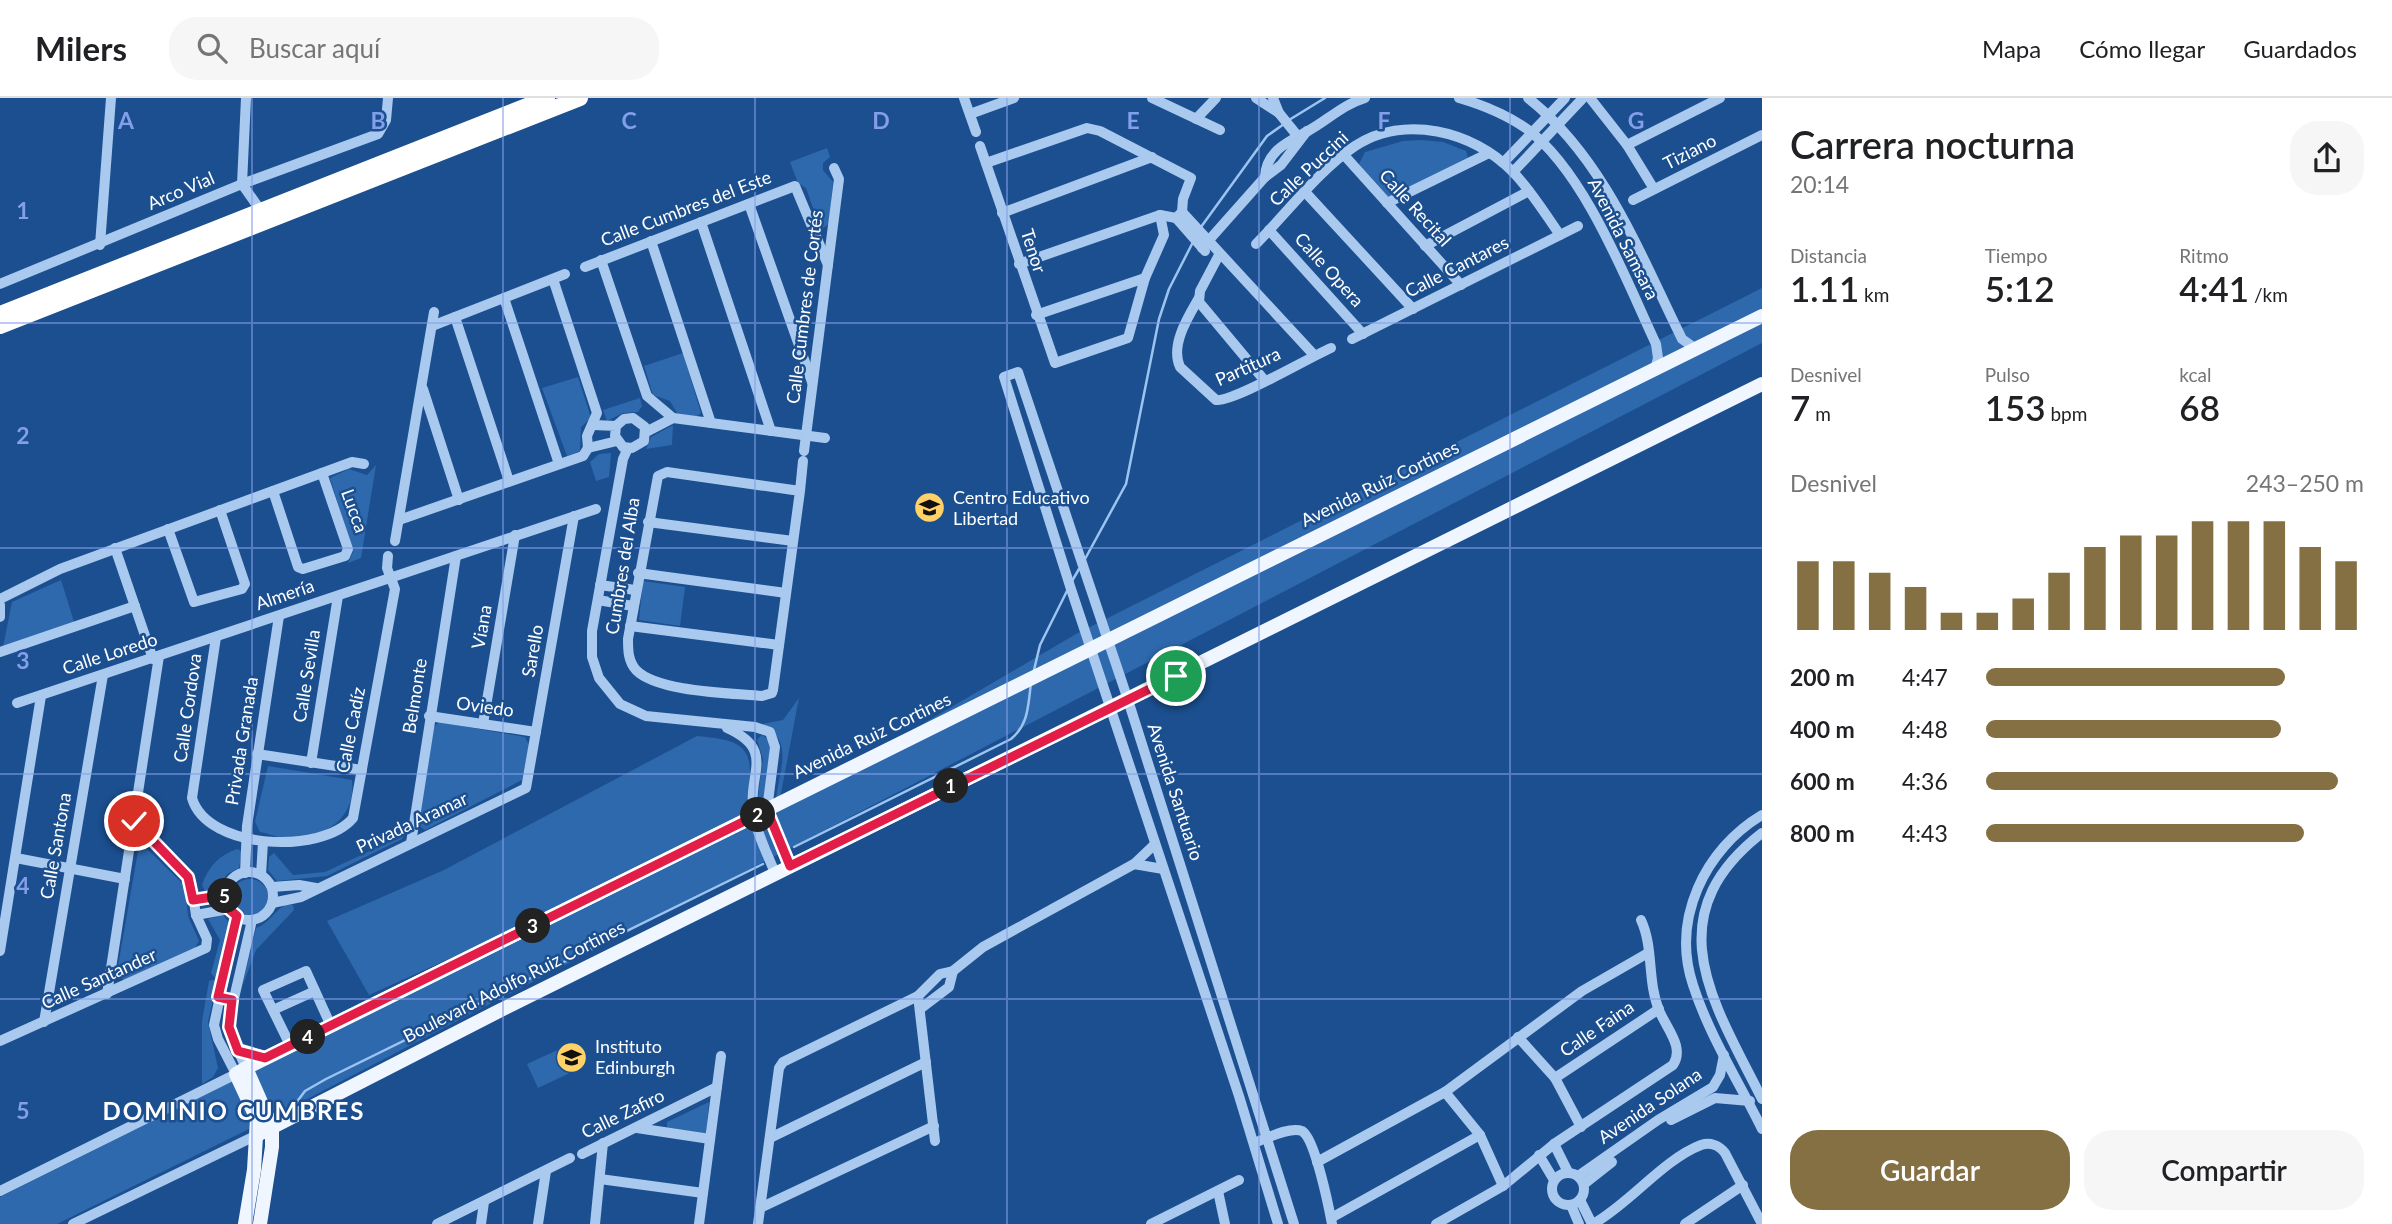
<!DOCTYPE html>
<html lang="es">
<head>
<meta charset="utf-8">
<style>
  :root { --surface:#fff; --page:#f6f6f6; --text:#202124; --muted:#757577; --line:#e0e0e0; --accent:#847042 }
  body { margin:0; font-family:Lato,sans-serif; background:var(--page); color:var(--text); height:100vh; display:flex; flex-direction:column; font-size:26px; white-space:nowrap }
  * { box-sizing:border-box; margin:0 }
  p { font-size:23px; color:var(--muted) }
  .icon { flex:none; width:38px; height:38px; fill:none; stroke:currentColor; stroke-width:2; stroke-linecap:round; stroke-linejoin:round }
  .map { position:relative; flex:1; overflow:hidden }
  .panel { display:flex; flex-direction:column; background:var(--surface); width:630px }
  .panel>* { flex:none }
  .pin { position:absolute; display:grid; place-items:center; width:60px; height:60px; color:#fff; margin:-30px; border:4px solid #fff; border-radius:50%; box-shadow:0 2px 7px #0007 }
  .km { position:absolute; width:35px; height:35px; margin:-18px; border-radius:50%; background:#222; color:#fff; font-size:19px; line-height:35px; text-align:center }
  .round { display:grid; place-items:center; flex:none; width:74px; height:74px; border-radius:28px; background:var(--page) }
  .overview { display:flex; align-items:center; justify-content:space-between; height:119px; padding:0 28px }
  h1 { font-size:38px; font-weight:600; line-height:52px }
  .stats { display:grid; grid-template-columns:repeat(3,1fr); gap:10px; height:119px; padding:7px 28px }
  .stats div { display:grid; align-content:center }
  .stats b { font-size:35px; font-weight:600 }
  .stats small { font-size:19px; font-weight:400 }
  .stats p { font-size:19px }
  .chart { height:196px; padding:14px 28px }
  .chart p { display:flex; justify-content:space-between }
  .chart svg { width:100%; height:126px; margin-top:7px; stroke:var(--accent); stroke-width:6 }
  .action { display:flex; gap:14px; margin-top:auto; padding:14px 28px }
  .action a { flex:1; height:80px; border-radius:28px; background:var(--accent); color:#fff; font-size:28px; font-weight:600; line-height:80px; text-align:center }
  .action a+a { background:var(--page); color:var(--text) }
  ul { padding:0 28px; list-style:none; font-size:23px }
  li { display:grid; grid-template-columns:112px 84px 1fr; align-items:center; height:52px }
  li i { height:18px; border-radius:9px; background:var(--accent) }
  header { display:flex; align-items:center; gap:42px; box-sizing:border-box; height:98px; padding:0 35px; background:var(--surface); border-bottom:2px solid var(--line) }
  header strong { font-size:33px }
  nav { display:flex; gap:38px; margin-inline-start:auto; font-size:24px }
  .search { width:490px; height:63px; background:var(--page); display:flex; align-items:center; gap:18px; box-sizing:border-box; padding:0 24px; border-radius:28px; color:var(--muted); font-size:26px }
  main { display:flex; flex:1; min-height:0 }
  .map>svg:first-child { display:block }
  .green { fill:#2e69ad }
  .lines { fill:none; stroke-linecap:round; stroke-linejoin:round }
  .stream { stroke:#9cc4f0; stroke-width:2.5 }
  .minor { stroke:#a9c9ee; stroke-width:10 }
  .major { stroke:#f0f6ff; stroke-width:14 }
  .highway { stroke:#fff; stroke-width:16 }
  .route-casing { stroke:#fff; stroke-width:14 }
  .route { stroke:#e11d48; stroke-width:9 }
  .grid { fill:none; stroke:#839eea; stroke-width:2; stroke-opacity:0.55 }
  .labels { text-anchor:middle; stroke-width:5; stroke-linejoin:round; paint-order:stroke }
  .street-label { font-size:18px; fill:#fff; stroke:#1b4f8f }
  .poi-label { font-size:18px; fill:#fff; stroke:#1b4f8f; text-anchor:start }
  .district-label { font-size:24px; font-weight:bold; letter-spacing:2px; fill:#fff; stroke:#1b4f8f }
  .grid-label { font-size:23px; text-anchor:middle; font-weight:bold; fill:#839eea; stroke:#1b4f8f; stroke-width:5; stroke-linejoin:round; paint-order:stroke }
</style>
</head>
<body>
<header>
<strong>Milers</strong>
<div class="search"><svg class="icon" aria-label="search" viewBox="0 0 24 24"><circle cx="10" cy="10" r="6"/><path d="M15 15l6 6"/></svg>Buscar aquí</div>
<nav><a>Mapa</a><a>Cómo llegar</a><a>Guardados</a></nav>
</header>
<main>
<div class="map">
<svg width="1762" height="1126" viewBox="0 0 1762 1126">
  <rect width="100%" height="100%" fill="#1b4f8f"/>
  <g class="green">
    <polygon points="1421,42 1443,44 1466,53 1468,60 1389,100 1359,66 1365,54 1403,43"/>
    <polygon points="827,50 830,59 823,65 823,72 833,84 829,126 823,130 819,127 806,90 798,85 790,64"/>
    <path d="M1762,190V245L261,1025L57,1126H0V1099L736,732L369,897L327,823L444,772L697,638C735,642 755,644 749,688C747,700 747,709 739,719L762,720L1076,536Z"/>
    <polygon points="683,255 701,315 696,319 678,317 670,303 653,297 644,268"/>
    <polygon points="578,279 591,320 581,329 580,353 567,358 542,290"/>
    <polygon points="640,300 642,308 638,314 623,315 607,323 603,312"/>
    <polygon points="673,327 672,347 646,351 651,339"/>
    <polygon points="611,355 609,379 596,383 590,364 599,356"/>
    <polygon points="376,367 361,460 348,465 353,454 330,380 349,371 367,377"/>
    <polygon points="61,482 75,527 3,549 12,504"/>
    <polygon points="643,483 685,489 680,528 639,522"/>
    <path d="M799,600L797,610L780,701L776,700C780,669 794,643 762,626L783,622Z"/>
    <polygon points="439,624 525,639 529,647 522,682 425,732 418,727 433,630"/>
    <polygon points="762,637 771,643 764,699 761,703 758,698 763,661 757,642"/>
    <path d="M268,668L352,682C357,723 319,744 282,740C275,739 268,735 260,734L255,724Z"/>
    <polygon points="404,737 402,741 327,778 277,783 268,772 269,759 274,755 293,777 325,774"/>
    <polygon points="144,748 185,788 188,818 199,843 195,850 125,883 117,876 118,868 138,753"/>
    <path d="M237,751L242,753L239,770L227,776L218,790L205,793L202,787C208,769 219,757 237,751Z"/>
    <circle cx="250" cy="799" r="18"/>
    <path d="M288,806L293,807L294,812L256,852L242,889L256,830C270,825 276,810 288,806Z"/>
    <polygon points="223,817 230,826 208,924 218,970 213,979 202,986 202,923 209,883 216,881 211,875 220,842 208,821"/>
    <polygon points="564,949 574,973 538,990 527,966"/>
    <polygon points="709,1004 706,1037 667,1031 667,1024"/>
  </g>
  <g class="lines">
    <g class="stream">
      <polyline points="1289,22 1325,0"/>
      <polyline points="1201,129 1267,38 1284,26"/>
      <polyline points="1085,461 1126,386 1159,221 1169,191 1193,144"/>
      <polyline points="1072,483 1079,471"/>
      <polyline points="1034,572 1040,547 1067,493"/>
      <path d="M794,749L1011,641C1029,626 1028,607 1031,585"/>
      <polyline points="296,1005 305,993 326,981 763,766"/>
    </g>
    <g class="minor">
      <polyline points="246,0 242,86 261,113"/>
      <polyline points="964,0 976,34"/>
      <polyline points="1152,0 1220,32"/>
      <polyline points="1256,0 1279,15"/>
      <polyline points="1273,0 1279,15 1300,41"/>
      <path d="M1459,0C1483,7 1507,17 1527,31C1585,74 1626,182 1656,246L1658,260L1655,272"/>
      <path d="M1528,0C1604,60 1640,156 1682,241L1696,251"/>
      <polyline points="1590,0 1627,47 1654,91"/>
      <polyline points="970,16 1014,0"/>
      <polyline points="1196,21 1216,0"/>
      <polyline points="1627,47 1720,0"/>
      <polyline points="980,48 1055,265 1128,240 1145,180 1164,137 1160,117"/>
      <polyline points="1344,57 1461,187"/>
      <polyline points="986,65 1087,30 1100,33 1191,80 1183,101 1182,114 1176,120 1160,117 1019,166"/>
      <polyline points="1503,65 1565,0"/>
      <polyline points="1513,74 1583,0"/>
      <path d="M1265,79C1266,53 1288,44 1308,33C1328,22 1342,7 1365,0"/>
      <polyline points="1306,95 1413,211"/>
      <polyline points="1633,102 1762,37"/>
      <polyline points="1387,105 1489,55"/>
      <polyline points="749,106 812,284"/>
      <polyline points="1182,114 1314,257"/>
      <polyline points="1002,115 1152,59"/>
      <polyline points="1176,120 1205,153"/>
      <polyline points="701,124 771,333"/>
      <polyline points="1269,132 1363,236"/>
      <polyline points="651,143 711,325"/>
      <path d="M1256,146C1286,116 1319,72 1355,48C1404,16 1473,33 1512,73C1531,92 1545,116 1560,137"/>
      <polyline points="100,147 111,0"/>
      <polyline points="1425,148 1529,93"/>
      <polyline points="1202,150 1265,79 1281,67 1307,33"/>
      <polyline points="1219,157 1200,193 1199,204 1265,283"/>
      <polyline points="601,162 647,298 673,320"/>
      <polyline points="585,169 795,88 828,167"/>
      <polyline points="553,181 597,315 587,338 588,350"/>
      <polyline points="0,186 242,86 378,36 386,22 388,0"/>
      <polyline points="504,200 559,366"/>
      <path d="M1199,200C1188,219 1170,247 1180,269L1216,302C1232,305 1310,259 1331,250"/>
      <polyline points="1036,217 1145,180"/>
      <polyline points="455,219 509,383"/>
      <polyline points="432,228 565,176"/>
      <polyline points="1352,241 1578,128"/>
      <polyline points="423,291 459,402"/>
      <polyline points="673,320 825,340"/>
      <polyline points="594,327 616,328 624,321 633,320 645,329 644,343 632,350 623,349 615,338 616,328"/>
      <polyline points="646,334 673,320"/>
      <polyline points="588,350 617,343"/>
      <polyline points="628,350 623,361 592,533 592,559 599,580 620,606 646,618 755,629 770,634 775,649 767,712 790,768"/>
      <polyline points="804,353 839,81 834,70"/>
      <polyline points="273,393 298,469 303,471 345,458 348,451 322,375"/>
      <path d="M800,393L667,374L658,378L628,541C628,552 628,563 636,572C657,594 731,595 762,598L772,595L773,592L800,393L803,363"/>
      <polyline points="399,422 583,358 588,350"/>
      <polyline points="648,424 793,443"/>
      <polyline points="168,431 194,504 242,491 245,486 220,412"/>
      <polyline points="395,443 434,214"/>
      <polyline points="115,450 153,561"/>
      <polyline points="638,475 786,495"/>
      <polyline points="600,487 635,492"/>
      <polyline points="0,501 60,471 352,364 364,366"/>
      <polyline points="598,502 633,508"/>
      <polyline points="0,507 0,519"/>
      <polyline points="630,528 779,547"/>
      <path d="M216,539L192,700C207,752 322,757 353,720L395,491L387,470L388,458"/>
      <polyline points="0,554 135,508"/>
      <polyline points="17,605 596,411"/>
      <polyline points="429,618 536,634"/>
      <polyline points="483,626 515,437"/>
      <path d="M727,630C776,652 748,675 753,713C756,734 767,755 775,775"/>
      <polyline points="257,656 362,672"/>
      <polyline points="311,665 338,498"/>
      <path d="M1762,717C1705,751 1671,821 1693,887C1709,937 1739,984 1762,1031"/>
      <path d="M1762,735C1654,819 1714,905 1762,1001"/>
      <polyline points="411,745 456,458"/>
      <polyline points="16,760 125,781"/>
      <polyline points="1134,766 1163,771"/>
      <circle cx="249" cy="798" r="24"/>
      <polyline points="245,775 247,728 279,518"/>
      <polyline points="261,777 263,744"/>
      <polyline points="272,789 299,787 316,790"/>
      <polyline points="193,802 225,797"/>
      <polyline points="272,805 301,799 526,690 574,418"/>
      <polyline points="196,817 229,811"/>
      <polyline points="0,853 41,598"/>
      <polyline points="107,896 159,558"/>
      <polyline points="918,898 935,1043"/>
      <polyline points="920,911 949,889 953,873"/>
      <polyline points="273,912 315,893"/>
      <polyline points="44,924 103,577"/>
      <polyline points="1518,939 1555,980 1581,1029"/>
      <polyline points="0,943 206,850 207,841 196,817 191,784 134,723"/>
      <polyline points="290,947 263,892 306,873 331,928"/>
      <polyline points="246,970 231,937 229,922 252,822"/>
      <polyline points="1555,980 1659,911"/>
      <polyline points="1445,994 1480,1037 1503,1088"/>
      <polyline points="1671,1022 1715,1000 1750,1003"/>
      <polyline points="637,1030 710,1041"/>
      <polyline points="770,1040 926,964"/>
      <path d="M1254,1045C1265,1041 1290,1028 1302,1033C1315,1040 1329,1110 1332,1126"/>
      <polyline points="1554,1046 1568,1074"/>
      <polyline points="582,1056 717,989"/>
      <polyline points="1539,1057 1554,1082"/>
      <polyline points="1317,1064 1445,994 1582,893 1648,855"/>
      <circle cx="1568" cy="1091" r="16"/>
      <polyline points="1578,1078 1658,1022 1713,989 1720,977 1724,957"/>
      <polyline points="600,1081 703,1095"/>
      <polyline points="1584,1086 1612,1064"/>
      <polyline points="0,1093 236,976 218,941 214,927 237,818"/>
      <polyline points="1218,1093 1225,1126"/>
      <polyline points="1580,1102 1592,1126"/>
      <polyline points="1571,1107 1579,1126"/>
      <polyline points="760,1110 934,1028"/>
      <polyline points="1331,1120 1480,1037"/>
      <polyline points="73,1126 257,1037"/>
      <polyline points="437,1126 570,1060"/>
      <polyline points="481,1126 484,1104"/>
      <polyline points="538,1126 546,1073"/>
      <polyline points="595,1126 603,1045"/>
      <polyline points="699,1126 721,958"/>
      <polyline points="758,1126 779,970 783,964 918,898 940,876 953,873 983,849 1134,766 1155,746"/>
      <polyline points="1151,1126 1239,1082"/>
      <polyline points="1278,1126 1239,998 1070,488 1004,279 1018,274 1128,602 1294,1126"/>
      <path d="M1436,1126L1503,1088L1554,1046L1673,967C1685,949 1666,930 1659,912C1647,883 1654,850 1641,822"/>
      <path d="M1593,1126C1629,1106 1664,1061 1701,1047C1710,1044 1719,1047 1725,1055L1762,1126"/>
      <polyline points="1685,1126 1743,1087"/>
    </g>
    <g class="major">
      <polyline points="238,952 265,960"/>
      <polyline points="246,970 272,1029 272,1049 260,1126"/>
      <polyline points="257,1037 497,914 1762,286"/>
      <polyline points="245,1126 254,1072 257,1021 236,976 246,970 1762,218"/>
    </g>
    <g class="highway">
      <polyline points="0,216 547,0"/>
      <polyline points="0,228 580,0"/>
    </g>
  </g>
  <g class="lines">
    <defs>
      <polyline id="route" points="134,723 188,779 193,802 225,797 229,811 237,818 218,899 232,902 229,929 238,953 265,960 767,712 790,768 1176,578"/>
    </defs>
    <use href="#route" class="route-casing"/>
    <use href="#route" class="route"/>
  </g>
  <path class="grid" d="M252,0V1126M503,0V1126M755,0V1126M1007,0V1126M1259,0V1126M1510,0V1126M0,225H1762M0,450H1762M0,676H1762M0,901H1762"/>
  <defs>
    <symbol id="school-disc" viewBox="-11 -11 22 22"><circle r="9.5" fill="#ffd166" stroke="#1b4f8f"/><path d="M0-5L7-2L0 1L-7-2ZM-4 1L0 2.5L4 1V4Q0 6-4 4Z" fill="#111"/></symbol>
  </defs>
  <g fill-rule="evenodd">
    <use href="#school-disc" x="912" y="392" width="35" height="35"/>
    <use href="#school-disc" x="554" y="942" width="35" height="35"/>
  </g>
  <g class="labels">
    <g class="street-label">
      <text transform="translate(1690 54) rotate(-27)" y="6">Tiziano</text>
      <text transform="translate(1309 71) rotate(-43)" y="6">Calle Puccini</text>
      <text transform="translate(181 93) rotate(-23)" y="6">Arco Vial</text>
      <text transform="translate(1415 110) rotate(48)" y="6">Calle Recital</text>
      <text transform="translate(686 111) rotate(-21)" y="6">Calle Cumbres del Este</text>
      <text transform="translate(1623 141) rotate(63)" y="6">Avenida Samsara</text>
      <text transform="translate(1033 153) rotate(72)" y="6">Tenor</text>
      <text transform="translate(1457 169) rotate(-27)" y="6">Calle Cantares</text>
      <text transform="translate(1329 172) rotate(48)" y="6">Calle Opera</text>
      <text transform="translate(805 209) rotate(-83)" y="6">Calle Cumbres de Cortés</text>
      <text transform="translate(1248 269) rotate(-24)" y="6">Partitura</text>
      <text transform="translate(1380 386) rotate(-26)" y="6">Avenida Ruiz Cortines</text>
      <text transform="translate(354 413) rotate(70)" y="6">Lucca</text>
      <text transform="translate(623 468) rotate(-81)" y="6">Cumbres del Alba</text>
      <text transform="translate(285 497) rotate(-19)" y="6">Almería</text>
      <text transform="translate(482 529) rotate(-80)" y="6">Viana</text>
      <text transform="translate(533 553) rotate(-80)" y="6">Sarello</text>
      <text transform="translate(110 556) rotate(-18)" y="6">Calle Loredo</text>
      <text transform="translate(307 578) rotate(-81)" y="6">Calle Sevilla</text>
      <text transform="translate(415 598) rotate(-81)" y="6">Belmonte</text>
      <text transform="translate(485 609) rotate(8)" y="6">Oviedo</text>
      <text transform="translate(188 610) rotate(-82)" y="6">Calle Cordova</text>
      <text transform="translate(351 632) rotate(-79)" y="6">Calle Cadíz</text>
      <text transform="translate(872 638) rotate(-26)" y="6">Avenida Ruiz Cortines</text>
      <text transform="translate(242 643) rotate(-81)" y="6">Privada Granada</text>
      <text transform="translate(1175 694) rotate(72)" y="6">Avenida Santuario</text>
      <text transform="translate(412 725) rotate(-25)" y="6">Privada Aramar</text>
      <text transform="translate(56 748) rotate(-80)" y="6">Calle Santona</text>
      <text transform="translate(99 881) rotate(-24)" y="6">Calle Santander</text>
      <text transform="translate(514 884) rotate(-27)" y="6">Boulevard Adolfo Ruiz Cortines</text>
      <text transform="translate(1597 931) rotate(-34)" y="6">Calle Faina</text>
      <text transform="translate(1650 1008) rotate(-34)" y="6">Avenida Solana</text>
      <text transform="translate(623 1016) rotate(-26)" y="6">Calle Zafiro</text>
    </g>
    <g class="poi-label">
      <text x="953" y="406">Centro Educativo<tspan x="953" dy="21">Libertad</tspan></text>
      <text x="595" y="955">Instituto<tspan x="595" dy="21">Edinburgh</tspan></text>
    </g>
    <g class="district-label">
      <text x="234" y="1022">DOMINIO CUMBRES</text>
    </g>
  </g>
  <g class="grid-label">
    <text x="126" y="31">A</text>
    <text x="378" y="31">B</text>
    <text x="629" y="31">C</text>
    <text x="881" y="31">D</text>
    <text x="1133" y="31">E</text>
    <text x="1384" y="31">F</text>
    <text x="1636" y="31">G</text>
    <text x="23" y="121">1</text>
    <text x="23" y="346">2</text>
    <text x="23" y="571">3</text>
    <text x="23" y="796">4</text>
    <text x="23" y="1021">5</text>
  </g>
</svg>
<div class="pin" style="left:1176px;top:578px;background:#1e9e55"><svg class="icon" aria-label="arrive" viewBox="0 0 24 24"><path d="M6 21V4h12l-3 4 3 4H6"/></svg></div>
<div class="pin" style="left:134px;top:723px;background:#d93025"><svg class="icon" aria-label="check" viewBox="0 0 24 24"><path d="M5 12l5 5 9-10"/></svg></div>
<b class="km" style="left:951px;top:688px">1</b>
<b class="km" style="left:758px;top:717px">2</b>
<b class="km" style="left:533px;top:828px">3</b>
<b class="km" style="left:308px;top:939px">4</b>
<b class="km" style="left:225px;top:798px">5</b>
</div>
<section class="panel">
<div class="overview"><div><h1>Carrera nocturna</h1><p>20:14</p></div><a class="round"><svg class="icon" aria-label="share" viewBox="0 0 24 24"><path d="M12 15V3M7 8l5-5 5 5M5 13v7h14v-7"/></svg></a></div>
<div class="stats">
<div><p>Distancia</p><b>1.11<small> km</small></b></div>
<div><p>Tiempo</p><b>5:12</b></div>
<div><p>Ritmo</p><b>4:41<small> /km</small></b></div>
</div>
<div class="stats">
<div><p>Desnivel</p><b>7<small> m</small></b></div>
<div><p>Pulso</p><b>153<small> bpm</small></b></div>
<div><p>kcal</p><b>68</b></div>
</div>
<div class="chart"><p><span>Desnivel</span>243–250 m</p>
<svg viewBox="0 0 160 44" preserveAspectRatio="none"><path d="M5 44V20M15 44V20M25 44V24M35 44V29M45 44V38M55 44V38M65 44V33M75 44V24M85 44V15M95 44V11M105 44V11M115 44V6M125 44V6M135 44V6M145 44V15M155 44V20"/></svg>
</div>
<ul>
<li><b>200 m</b>4:47<i style="width:79%"></i></li>
<li><b>400 m</b>4:48<i style="width:78%"></i></li>
<li><b>600 m</b>4:36<i style="width:93%"></i></li>
<li><b>800 m</b>4:43<i style="width:84%"></i></li>
</ul>
<div class="action"><a>Guardar</a><a>Compartir</a></div>
</section>
</main>
</body>
</html>
